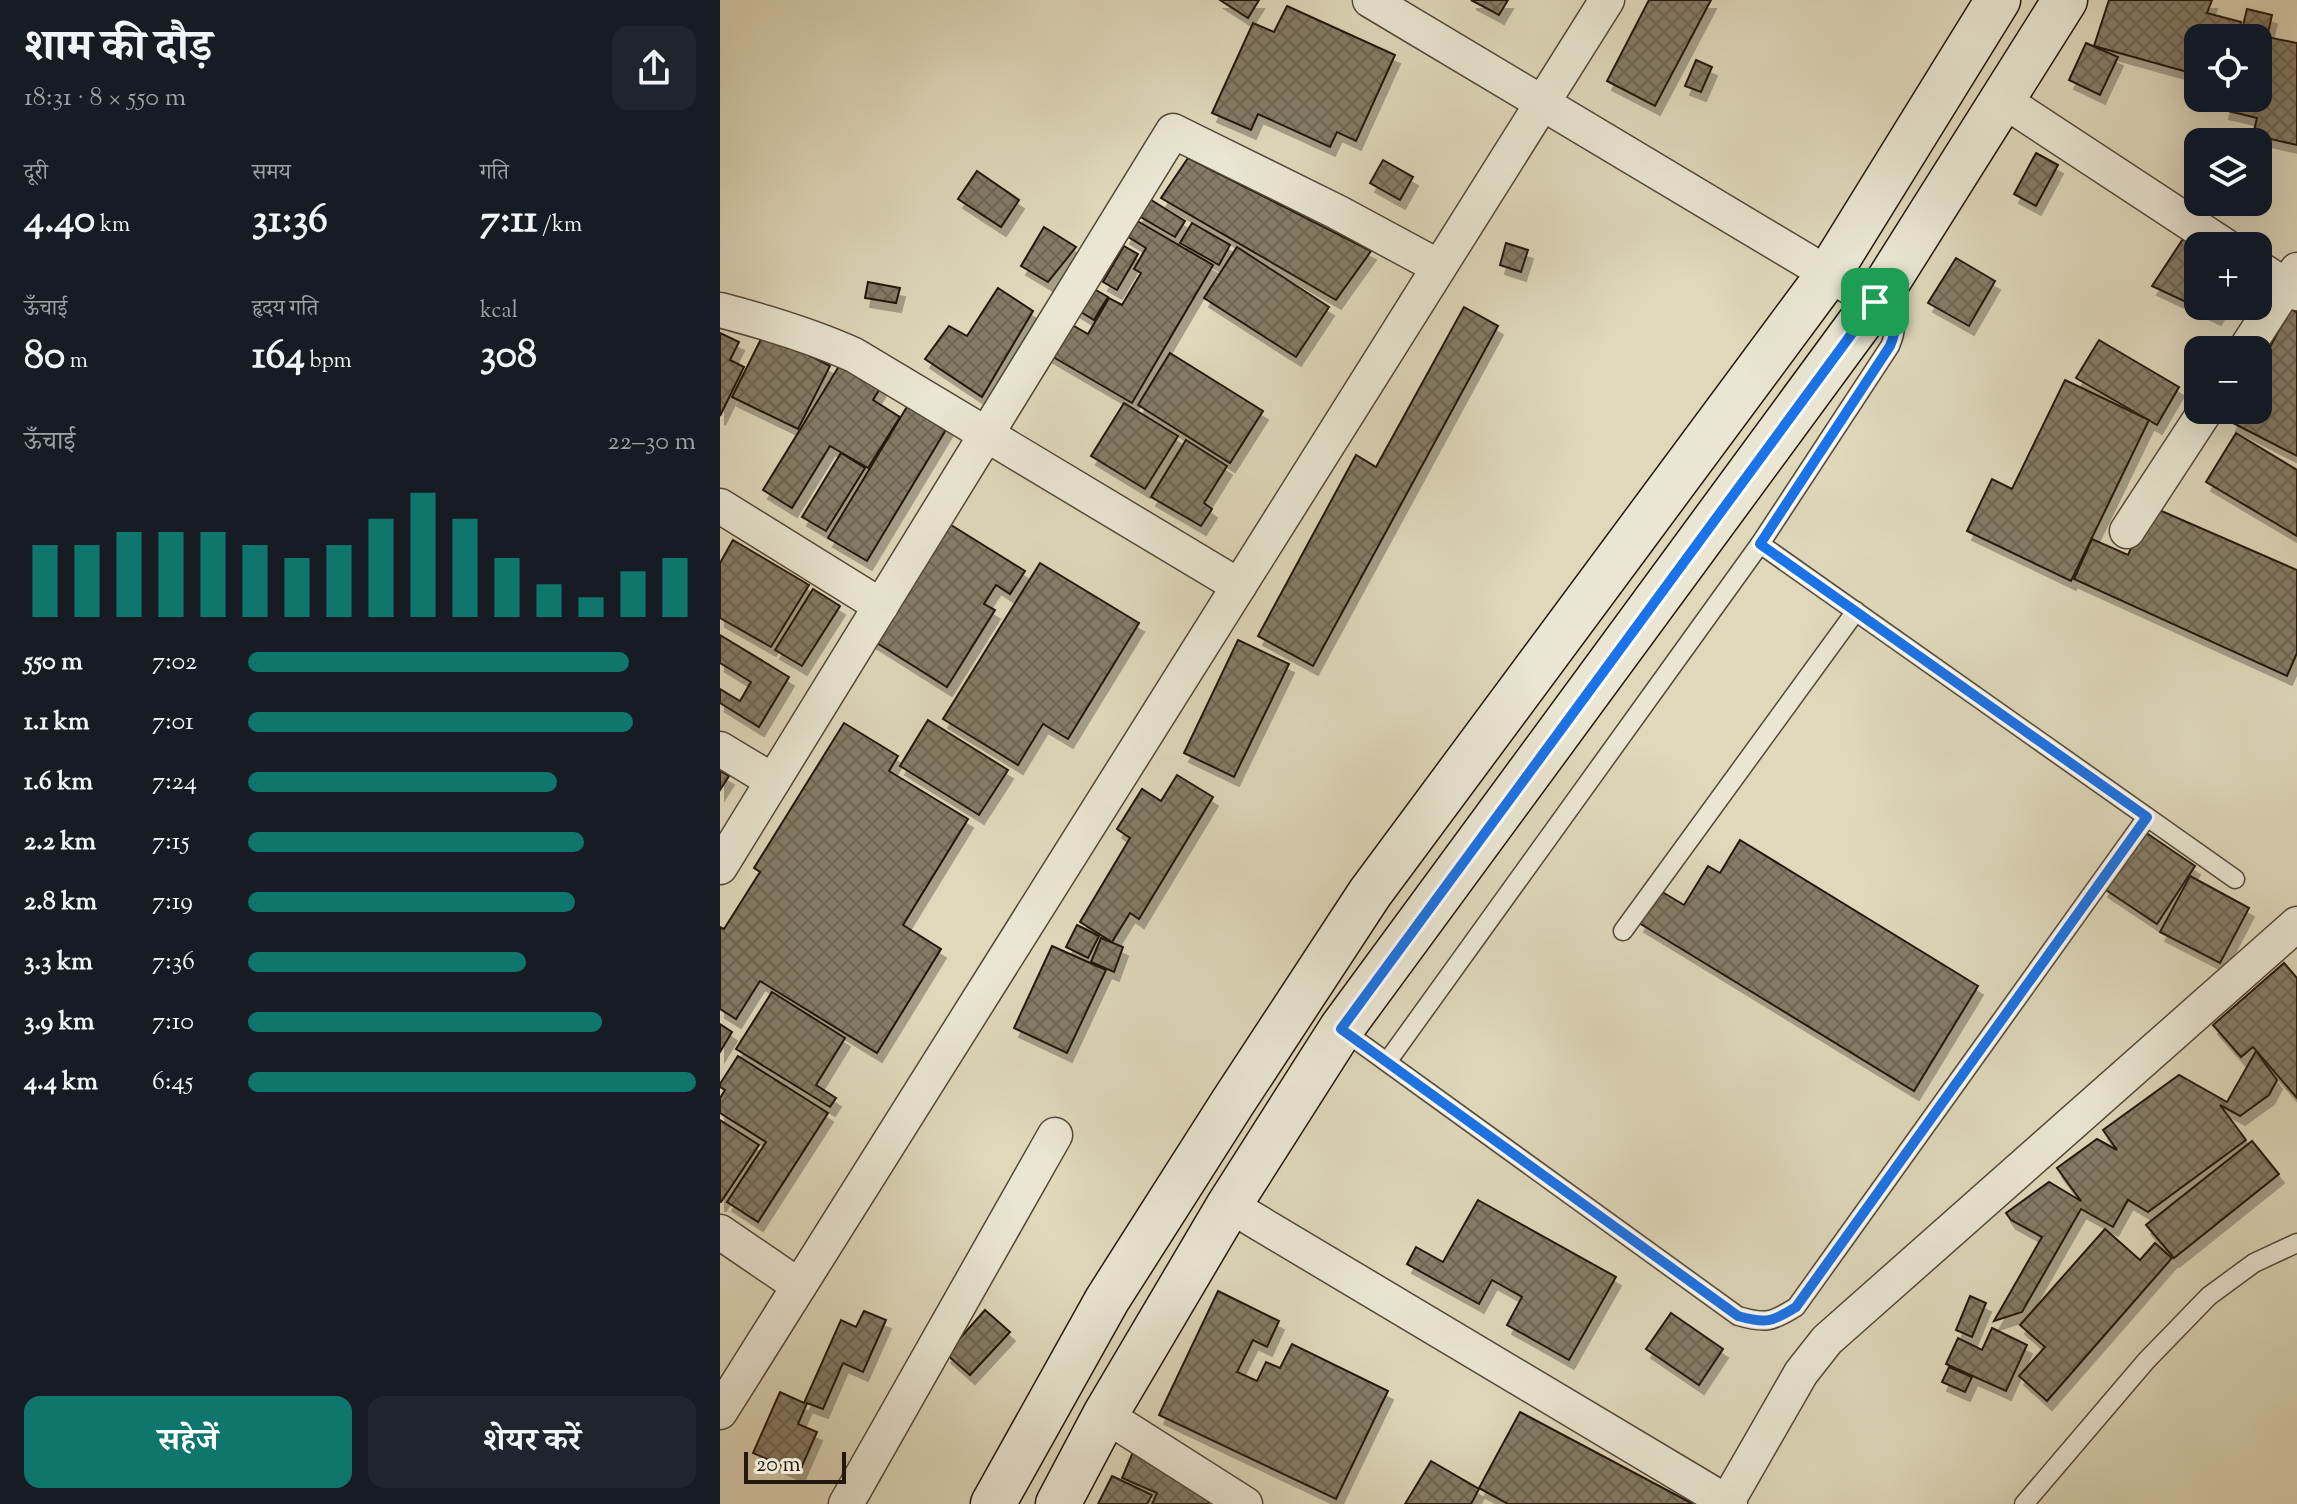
<!DOCTYPE html>
<html lang="hi">
<head>
<meta charset="utf-8">
<style>
  :root { --surface:#171b24; --page:#20242c; --text:#f1f3f6; --muted:#9ea1a6; --accent:#0f766e }
  body { margin:0; font-family:"Sorts Mill Goudy","Noto Serif Devanagari",serif; background:var(--page); color:var(--text); height:100vh; display:flex; flex-direction:column; font-size:30px; white-space:nowrap }
  * { box-sizing:border-box; margin:0 }
  p { font-size:26px; color:var(--muted) }
  .icon { flex:none; width:44px; height:44px; fill:none; stroke:currentColor; stroke-width:2; stroke-linecap:round; stroke-linejoin:round }
  .map { position:relative; flex:1; overflow:hidden }
  .side { display:flex; flex-direction:column; background:var(--surface); width:720px }
  .side>* { flex:none }
  .tools { position:absolute; left:1464px; top:24px; display:grid; gap:16px }
  .tools a { display:grid; place-items:center; width:88px; height:88px; border-radius:16px; background:var(--surface); box-shadow:0 8px 32px #0002; font-size:40px }
  .scale { position:absolute; left:24px; bottom:20px; width:102px; box-sizing:border-box; padding-left:8px; border:4px solid #24180c; border-top:0; font-size:22px; line-height:28px; white-space:nowrap; color:#24180c; -webkit-text-stroke:6px #eae6d3; paint-order:stroke }
  .pin { position:absolute; display:grid; place-items:center; width:68px; height:68px; color:#fff; margin:-34px; border-radius:16px; box-shadow:0 4px 12px #0006 }
  .round { display:grid; place-items:center; flex:none; width:84px; height:84px; border-radius:16px; background:var(--page) }
  .summary { display:flex; align-items:center; justify-content:space-between; height:136px; padding:0 24px }
  h1 { font-size:44px; font-weight:700; line-height:60px }
  .metrics { display:grid; grid-template-columns:repeat(3,1fr); gap:12px; height:136px; padding:8px 24px }
  .metrics div { display:grid; align-content:center }
  .metrics b { font-size:40px; font-weight:700 }
  .metrics small { font-size:22px; font-weight:400 }
  .metrics p { font-size:22px }
  .chart { height:224px; padding:16px 24px }
  .chart p { display:flex; justify-content:space-between }
  .chart svg { width:100%; height:144px; margin-top:8px; stroke:var(--accent); stroke-width:6 }
  .button { display:flex; gap:16px; margin-top:auto; padding:16px 24px }
  .button a { flex:1; height:92px; border-radius:16px; background:var(--accent); color:#fff; font-size:32px; font-weight:700; line-height:92px; text-align:center }
  .button a+a { background:var(--page); color:var(--text) }
  ul { padding:0 24px; list-style:none; font-size:26px }
  li { display:grid; grid-template-columns:128px 96px 1fr; align-items:center; height:60px }
  li i { height:20px; border-radius:10px; background:var(--accent) }
  main { display:flex; flex:1; min-height:0 }
  .map>svg:first-child { display:block }
  .building { fill:url(#building-cross-hatch); stroke:#24180c; stroke-width:2; filter:url(#shadow) }
  .lines { fill:none; stroke-linecap:round; stroke-linejoin:round }
  .lane-casing { stroke:#534838; stroke-width:21 }
  .street-casing { stroke:#534838; stroke-width:37 }
  .secondary-casing { stroke:#24180c; stroke-width:47 }
  .lane { stroke:#eae6d3; stroke-width:18 }
  .street { stroke:#eae6d3; stroke-width:34 }
  .secondary { stroke:#eae6d3; stroke-width:44 }
  .route-casing { stroke:#fff; stroke-width:16 }
  .route { stroke:#1a73e8; stroke-width:10 }
</style>
</head>
<body>
<main>
<section class="side">
<div class="summary"><div><h1>शाम की दौड़</h1><p>18:31 · 8 × 550 m</p></div><a class="round"><svg class="icon" aria-label="share" viewBox="0 0 24 24"><path d="M12 15V3M7 8l5-5 5 5M5 13v7h14v-7"/></svg></a></div>
<div class="metrics">
<div><p>दूरी</p><b>4.40<small> km</small></b></div>
<div><p>समय</p><b>31:36</b></div>
<div><p>गति</p><b>7:11<small> /km</small></b></div>
</div>
<div class="metrics">
<div><p>ऊँचाई</p><b>80<small> m</small></b></div>
<div><p>हृदय गति</p><b>164<small> bpm</small></b></div>
<div><p>kcal</p><b>308</b></div>
</div>
<div class="chart"><p><span>ऊँचाई</span>22–30 m</p>
<svg viewBox="0 0 160 44" preserveAspectRatio="none"><path d="M5 44V22M15 44V22M25 44V18M35 44V18M45 44V18M55 44V22M65 44V26M75 44V22M85 44V14M95 44V6M105 44V14M115 44V26M125 44V34M135 44V38M145 44V30M155 44V26"/></svg>
</div>
<ul>
<li><b>550 m</b>7:02<i style="width:85%"></i></li>
<li><b>1.1 km</b>7:01<i style="width:86%"></i></li>
<li><b>1.6 km</b>7:24<i style="width:69%"></i></li>
<li><b>2.2 km</b>7:15<i style="width:75%"></i></li>
<li><b>2.8 km</b>7:19<i style="width:73%"></i></li>
<li><b>3.3 km</b>7:36<i style="width:62%"></i></li>
<li><b>3.9 km</b>7:10<i style="width:79%"></i></li>
<li><b>4.4 km</b>6:45<i style="width:100%"></i></li>
</ul>
<div class="button"><a>सहेजें</a><a>शेयर करें</a></div>
</section>
<div class="map">
<svg width="1577" height="1504" viewBox="0 0 1577 1504">
  <defs>
    <pattern id="building-cross-hatch" width="8" height="8" patternUnits="userSpaceOnUse" patternTransform="scale(2)"><rect width="8" height="8" fill="#857c67"/><path d="M0 0l8 8M0 8l8-8" fill="none" stroke="#6d6553"/></pattern>
    <filter id="shadow"><feDropShadow dx="5" dy="9" stdDeviation="0" flood-color="#0004"/></filter>
  </defs>
  <rect width="100%" height="100%" fill="#dfd8bb"/>
  <filter id="stains"><feTurbulence type="fractalNoise" baseFrequency=".0025" numOctaves="4"/><feColorMatrix values="0 0 0 0 .2 0 0 0 0 .09 0 0 0 0 .02 0 0 0 .5 -.17"/></filter>
  <radialGradient id="worn" r=".72"><stop offset=".6" stop-color="#630" stop-opacity="0"/><stop offset="1" stop-color="#630" stop-opacity=".3"/></radialGradient>
  <g class="building">
    <polygon points="500,0 539,0 528,18"/>
    <polygon points="751,0 788,0 779,15"/>
    <polygon points="929,0 991,0 935,106 887,81"/>
    <polygon points="1389,0 1492,0 1487,13 1521,22 1517,38 1478,38 1478,75 1374,46"/>
    <polygon points="567,6 675,55 636,141 617,132 610,147 538,114 531,130 492,113 533,23 554,32"/>
    <polygon points="1527,9 1552,15 1547,37 1577,43 1577,145 1533,135 1537,118 1504,110 1507,98 1538,98 1538,38 1520,38"/>
    <polygon points="1366,43 1398,57 1380,95 1349,80"/>
    <polygon points="976,60 992,67 981,92 965,86"/>
    <polygon points="1316,153 1338,165 1316,206 1294,194"/>
    <polygon points="468,158 651,251 616,300 441,198"/>
    <polygon points="663,160 693,177 680,200 650,183"/>
    <polygon points="257,171 299,200 281,227 238,199"/>
    <polygon points="428,198 465,221 455,237 417,215"/>
    <polygon points="414,219 493,265 412,403 328,354 347,322 368,334 389,298 402,305 421,273 414,269 426,248 405,235"/>
    <polygon points="472,223 510,245 499,265 460,243"/>
    <polygon points="324,227 356,247 328,282 301,266"/>
    <polygon points="1467,233 1478,246 1478,306 1502,306 1496,316 1432,286"/>
    <polygon points="786,243 808,250 801,272 780,265"/>
    <polygon points="404,246 418,254 397,290 383,282"/>
    <polygon points="517,247 609,307 576,357 484,298"/>
    <polygon points="1236,258 1275,281 1249,326 1208,303"/>
    <polygon points="148,282 180,288 176,303 145,298"/>
    <polygon points="369,286 388,297 374,320 356,309"/>
    <polygon points="278,288 313,311 262,397 205,359 229,326 247,336"/>
    <polygon points="744,307 778,326 593,666 538,636 636,455 656,467"/>
    <polygon points="1570,309 1577,312 1577,456 1511,422 1517,410 1538,410 1538,370"/>
    <polygon points="48,325 73,347 110,366 78,429 12,397"/>
    <polygon points="0,333 19,342 10,360 24,367 0,416"/>
    <polygon points="1379,340 1459,387 1437,425 1356,378"/>
    <polygon points="450,353 543,411 510,463 418,405"/>
    <polygon points="124,358 164,382 153,400 180,417 148,468 110,446 72,508 43,490"/>
    <polygon points="1345,380 1429,420 1351,581 1247,531 1272,479 1292,489"/>
    <polygon points="191,400 230,423 147,561 108,538"/>
    <polygon points="404,403 458,436 425,489 371,456"/>
    <polygon points="1516,433 1577,470 1577,536 1486,482"/>
    <polygon points="466,440 507,466 484,503 492,509 481,526 431,497"/>
    <polygon points="121,453 145,468 106,531 82,517"/>
    <polygon points="1430,506 1577,570 1577,653 1567,676 1354,579 1372,539 1408,555"/>
    <polygon points="223,520 305,571 290,594 276,585 264,604 275,610 227,687 149,638"/>
    <polygon points="13,540 89,585 51,647 0,618 0,563"/>
    <polygon points="320,563 419,623 348,739 323,724 298,765 223,719"/>
    <polygon points="93,589 120,606 82,666 55,650"/>
    <polygon points="0,635 69,677 39,727 0,703 0,689 20,701 31,682 0,663"/>
    <polygon points="518,640 569,664 514,777 464,753"/>
    <polygon points="208,720 288,770 259,815 180,766"/>
    <polygon points="124,723 178,756 169,771 248,819 183,925 221,949 157,1053 40,981 16,1019 0,1009 0,927 4,929 40,872 34,868"/>
    <polygon points="0,771 9,776 0,790"/>
    <polygon points="457,775 493,797 419,919 410,913 392,942 360,922 410,838 397,829 422,789 441,801"/>
    <polygon points="1422,830 1475,866 1437,924 1383,888"/>
    <polygon points="1020,840 1258,986 1194,1091 919,923 939,890 964,905 988,866 1000,873"/>
    <polygon points="1470,876 1529,908 1500,963 1440,932"/>
    <polygon points="357,925 379,936 368,958 346,947"/>
    <polygon points="381,938 403,947 394,972 371,962"/>
    <polygon points="332,946 386,970 347,1053 294,1028"/>
    <polygon points="1564,963 1577,978 1577,1098 1533,1047 1521,1057 1493,1025"/>
    <polygon points="52,992 125,1038 96,1085 116,1098 110,1107 16,1049"/>
    <polygon points="0,1024 12,1032 0,1052"/>
    <polygon points="1536,1051 1557,1080 1549,1095 1520,1116 1500,1105 1526,1140 1428,1212 1408,1200 1393,1227 1361,1209 1302,1312 1274,1321 1322,1237 1291,1220 1286,1213 1329,1182 1361,1201 1337,1168 1377,1139 1397,1150 1383,1130 1459,1075 1507,1102"/>
    <polygon points="18,1056 108,1113 38,1222 7,1202 46,1142 0,1113 0,1098 5,1090 0,1087 0,1084"/>
    <polygon points="0,1120 39,1145 1,1202 0,1202"/>
    <polygon points="1532,1141 1559,1174 1454,1258 1426,1225"/>
    <polygon points="758,1200 896,1277 849,1360 787,1325 802,1297 772,1280 759,1304 687,1264 696,1247 723,1262"/>
    <polygon points="1385,1229 1420,1260 1435,1243 1452,1258 1327,1401 1299,1376 1325,1347 1300,1325"/>
    <polygon points="498,1291 559,1321 547,1347 533,1340 517,1372 537,1381 546,1362 560,1368 572,1344 668,1391 616,1499 439,1415"/>
    <polygon points="1250,1296 1266,1303 1252,1337 1236,1330"/>
    <polygon points="265,1310 290,1332 250,1375 226,1354"/>
    <polygon points="144,1311 166,1320 143,1372 123,1363 103,1409 87,1403 78,1424 97,1432 79,1473 33,1453 60,1392 84,1403 121,1320 136,1327"/>
    <polygon points="951,1313 1003,1349 979,1385 926,1349"/>
    <polygon points="1272,1328 1307,1345 1286,1391 1226,1364 1238,1338 1262,1350"/>
    <polygon points="1229,1367 1252,1377 1245,1392 1222,1382"/>
    <polygon points="800,1412 973,1504 788,1504 759,1488"/>
    <polygon points="413,1452 495,1488 488,1504 432,1504 437,1493 402,1478"/>
    <polygon points="711,1461 759,1489 751,1504 685,1504"/>
    <polygon points="392,1476 432,1495 427,1504 378,1504"/>
  </g>
  <g class="lines">
    <defs>
      <g id="lane">
        <polyline points="1040,544 1515,879"/>
        <polyline points="903,931 1136,611"/>
        <path d="M621,1029L1018,1316C1046,1324 1052,1322 1076,1307L1427,817"/>
        <path d="M667,1062L1040,544L1170,346C1180,322 1176,315 1155,302"/>
        <polyline points="1304,1504 1426,1361 1489,1296 1534,1263 1577,1243"/>
      </g>
      <g id="street">
        <polyline points="650,0 1155,302"/>
        <polyline points="1283,100 1505,246"/>
        <polyline points="1538,268 1577,293"/>
        <path d="M0,310C46,322 90,335 134,355L519,586"/>
        <polyline points="1525,350 1577,270"/>
        <polyline points="0,506 161,606"/>
        <polyline points="1407,531 1486,410"/>
        <polyline points="0,749 53,781"/>
        <polyline points="0,867 453,131 617,212 719,267"/>
        <polyline points="509,1205 1010,1504"/>
        <polyline points="0,1232 79,1286"/>
        <polyline points="0,1412 887,0"/>
        <polyline points="385,1415 525,1504"/>
        <polyline points="1007,1502 1081,1373 1107,1340 1577,924"/>
        <polyline points="126,1504 335,1135"/>
      </g>
      <g id="secondary">
        <polyline points="273,1504 387,1300 513,1102 650,893 1108,275 1278,0"/>
        <polyline points="338,1504 385,1415 509,1205 621,1029 1155,302 1345,0"/>
      </g>
    </defs>
    <use href="#lane" class="lane-casing"/>
    <use href="#street" class="street-casing"/>
    <use href="#secondary" class="secondary-casing"/>
    <use href="#lane" class="lane"/>
    <use href="#street" class="street"/>
    <use href="#secondary" class="secondary"/>
  </g>
  <g class="lines">
    <defs>
      <path id="route" d="M1155,302C1176,315 1180,322 1170,346L1040,544L1427,817L1076,1307C1052,1322 1046,1324 1018,1316L621,1029Z"/>
    </defs>
    <use href="#route" class="route-casing"/>
    <use href="#route" class="route"/>
  </g>
  <rect width="100%" height="100%" filter="url(#stains)"/>
  <rect width="100%" height="100%" fill="url(#worn)"/>
</svg>
<div class="tools">
<a><svg class="icon" aria-label="locate" viewBox="0 0 24 24"><circle cx="12" cy="12" r="6"/><path d="M12 2v4M12 18v4M2 12h4M18 12h4"/></svg></a>
<a><svg class="icon" aria-label="layers" viewBox="0 0 24 24"><path d="M12 4l9 5-9 5-9-5zM3 14l9 5 9-5"/></svg></a>
<a>+</a>
<a>−</a>
</div>
<div class="scale">20 m</div>
<div class="pin" style="left:1155px;top:302px;background:#1e9e55"><svg class="icon" aria-label="arrive" viewBox="0 0 24 24"><path d="M6 21V4h12l-3 4 3 4H6"/></svg></div>
</div>
</main>
</body>
</html>
